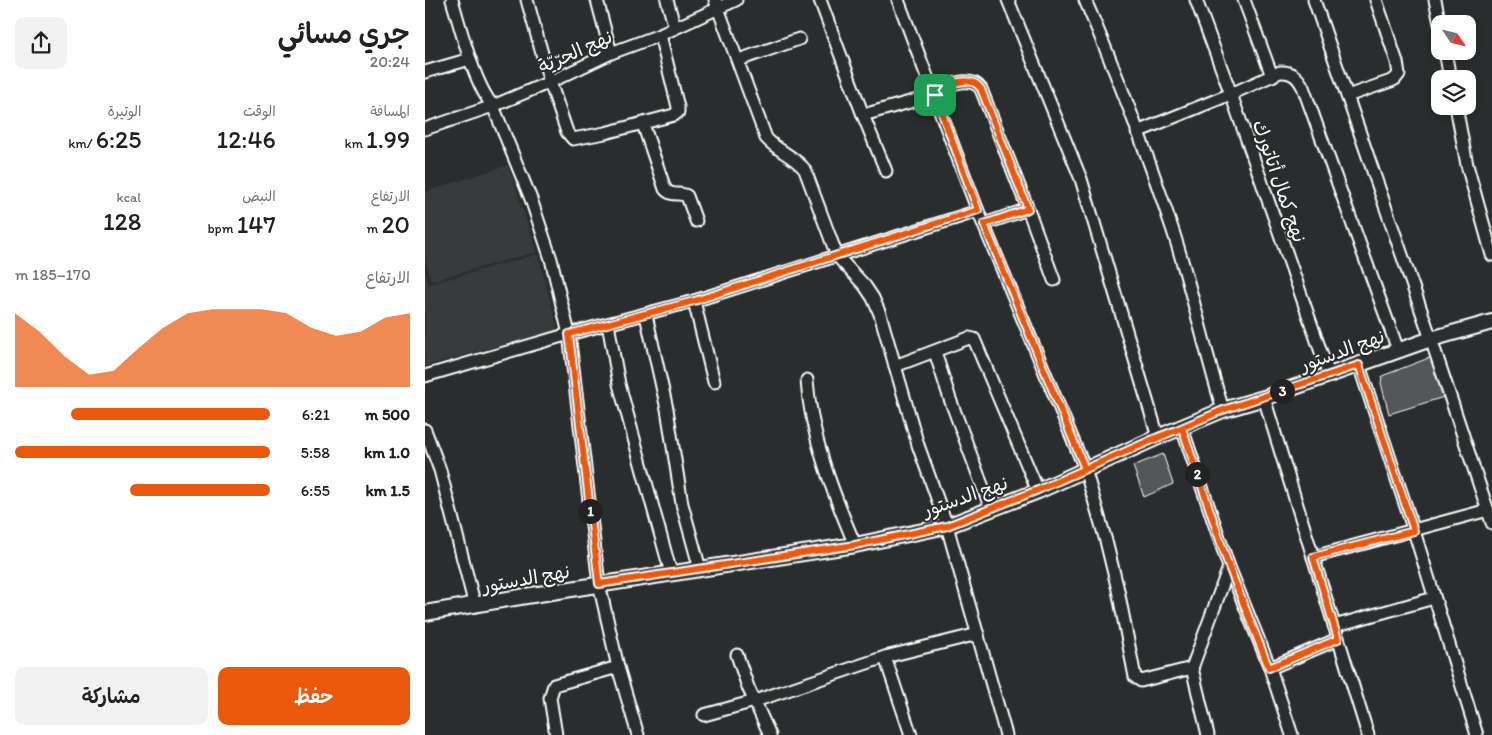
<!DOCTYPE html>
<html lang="ar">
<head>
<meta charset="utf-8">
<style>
  :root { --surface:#fff; --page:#f2f2f2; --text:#202124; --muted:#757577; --accent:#ea580c }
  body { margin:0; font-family:Itim,"Playpen Sans Arabic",sans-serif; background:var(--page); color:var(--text); direction:rtl; height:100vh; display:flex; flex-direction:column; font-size:19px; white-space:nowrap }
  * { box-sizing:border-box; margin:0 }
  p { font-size:16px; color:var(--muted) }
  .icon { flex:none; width:28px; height:28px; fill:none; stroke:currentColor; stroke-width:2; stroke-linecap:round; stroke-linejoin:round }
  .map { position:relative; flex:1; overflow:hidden; direction:ltr }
  .panel { display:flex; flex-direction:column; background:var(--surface); width:425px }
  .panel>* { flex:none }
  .needle { width:32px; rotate:125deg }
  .buttons { position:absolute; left:1006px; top:15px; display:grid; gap:10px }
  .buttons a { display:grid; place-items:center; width:45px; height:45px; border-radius:10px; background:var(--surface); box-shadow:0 2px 8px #0003; font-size:25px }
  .pin { position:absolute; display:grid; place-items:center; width:42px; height:42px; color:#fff; margin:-21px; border-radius:10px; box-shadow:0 2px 8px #0006 }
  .km { position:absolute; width:25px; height:25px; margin:-12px; border-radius:50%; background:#222; color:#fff; font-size:14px; line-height:25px; text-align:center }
  .round { display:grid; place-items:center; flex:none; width:52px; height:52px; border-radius:10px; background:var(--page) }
  .head { display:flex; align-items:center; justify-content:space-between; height:85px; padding:0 15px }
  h1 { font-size:28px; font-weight:600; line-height:38px }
  .stats { display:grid; grid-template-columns:repeat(3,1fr); gap:8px; height:85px; padding:5px 15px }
  .stats div { display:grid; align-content:center }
  .stats b { font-size:25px; font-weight:600 }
  .stats small { font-size:14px; font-weight:400 }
  .stats p { font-size:14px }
  .chart { height:140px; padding:10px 15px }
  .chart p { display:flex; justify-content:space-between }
  .chart svg { width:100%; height:90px; margin-top:5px; fill:var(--accent); opacity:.7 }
  .cta { display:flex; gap:10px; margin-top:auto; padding:10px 15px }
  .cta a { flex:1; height:58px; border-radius:10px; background:var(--accent); color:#fff; font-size:20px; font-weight:600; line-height:58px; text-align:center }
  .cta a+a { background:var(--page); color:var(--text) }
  ul { padding:0 15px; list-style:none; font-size:16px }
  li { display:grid; grid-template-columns:80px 60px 1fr; align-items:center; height:38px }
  li i { height:12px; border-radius:6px; background:var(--accent) }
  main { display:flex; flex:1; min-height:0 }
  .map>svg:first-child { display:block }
  .built { fill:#373a3b }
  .building { fill:#555758; stroke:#fff }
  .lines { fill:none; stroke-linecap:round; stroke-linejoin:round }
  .minor-casing { stroke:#fff; stroke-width:15 }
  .tertiary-casing { stroke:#fff; stroke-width:18 }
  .minor { stroke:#2a2d2e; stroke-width:11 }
  .tertiary { stroke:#2a2d2e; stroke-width:14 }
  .route-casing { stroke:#fff; stroke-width:10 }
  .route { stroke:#ea580c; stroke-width:6 }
  .labels { text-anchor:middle; stroke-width:4; stroke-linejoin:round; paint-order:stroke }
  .street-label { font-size:19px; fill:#fff; stroke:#2a2d2e }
</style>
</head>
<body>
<main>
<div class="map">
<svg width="1067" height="735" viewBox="0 0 1067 735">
  <rect width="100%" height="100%" fill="#2a2d2e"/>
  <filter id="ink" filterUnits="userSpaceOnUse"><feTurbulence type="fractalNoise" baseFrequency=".02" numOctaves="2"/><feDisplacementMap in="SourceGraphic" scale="10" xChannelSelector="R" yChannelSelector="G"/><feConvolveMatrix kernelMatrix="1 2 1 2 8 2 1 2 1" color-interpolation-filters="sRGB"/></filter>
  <g filter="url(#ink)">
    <g class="built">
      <polygon points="83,165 112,252 6,281 0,260 0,192"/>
      <polygon points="113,254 133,330 0,366 0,270 4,284"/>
    </g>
    <g class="building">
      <polygon points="1009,356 1022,396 964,414 956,383 957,376"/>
      <polygon points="738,454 748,484 719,497 708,466"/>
    </g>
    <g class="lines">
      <defs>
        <g id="minor">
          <path d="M27,0C36,29 49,84 68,106L106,199L126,259L144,334L174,584L193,667L213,735"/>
          <polyline points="102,0 125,82 142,132 148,139 180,133 249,115 253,112 253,107 235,35"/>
          <polyline points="172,0 186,53"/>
          <polyline points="242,0 250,28"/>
          <path d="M290,0L341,138C352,151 370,156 380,170L412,256L440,286L448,298L455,314L493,445L522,526L581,735"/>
          <polyline points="395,0 438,115"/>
          <polyline points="473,0 553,211 660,469 681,541 693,590 710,677 716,681 767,668"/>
          <polyline points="583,0 656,179 733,437"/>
          <path d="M660,0C693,76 722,153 748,231C767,290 780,351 798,410"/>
          <polyline points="771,0 806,94 904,375"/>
          <polyline points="819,0 847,76"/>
          <polyline points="889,0 1006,339 1067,523"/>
          <polyline points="1010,0 1015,24"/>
          <polyline points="1020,51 1025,79"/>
          <polyline points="314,60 374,39"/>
          <polyline points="0,72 45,59"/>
          <path d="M508,90C523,86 546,74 556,89L603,209L629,280"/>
          <polyline points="922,96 966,81 970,79 974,74 972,62 951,0"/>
          <polyline points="1031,106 1042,165 1067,255"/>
          <path d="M218,124L240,189C246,197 255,192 262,196L271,221"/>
          <polyline points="0,129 68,106 125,82 186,53 235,35 311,0"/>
          <path d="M712,132L806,94L855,72C867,71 873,77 878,87L973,350"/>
          <polyline points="461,171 438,115 510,95"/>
          <polyline points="559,224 603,209"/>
          <polyline points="269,301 289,382"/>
          <polyline points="221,315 242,409 257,504 275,569"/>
          <polyline points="183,324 194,384 246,573"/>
          <polyline points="510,352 525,399 566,509"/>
          <polyline points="934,365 989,531 1052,735"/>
          <polyline points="470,366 544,338 549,339 613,491"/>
          <polyline points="0,376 144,334 269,301 553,211"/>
          <path d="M382,380C386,437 408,493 430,545"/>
          <polyline points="839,398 943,735"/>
          <polyline points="757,428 804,567 845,668 867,735"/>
          <polyline points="0,430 15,470 50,606"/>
          <polyline points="888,557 1063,510"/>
          <polyline points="909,626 1009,598"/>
          <polyline points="312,655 323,687 345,735"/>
          <polyline points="460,657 486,735"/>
          <polyline points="845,668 913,639"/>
          <polyline points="279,715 330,701 460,657 553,634"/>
          <polyline points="131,735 125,698 129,685 193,667"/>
          <polyline points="783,735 767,668 804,567"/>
        </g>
        <polyline id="tertiary" points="0,613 101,596 430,545 522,526 613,491 733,437 798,410 839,398 1006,339 1067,322"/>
      </defs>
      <use href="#minor" class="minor-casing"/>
      <use href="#tertiary" class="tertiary-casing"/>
      <use href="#minor" class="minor"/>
      <use href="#tertiary" class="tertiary"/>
    </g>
  </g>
  <g class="lines" filter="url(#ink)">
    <defs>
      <path id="route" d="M510,95L553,210L269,301L144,334L174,584L430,545L522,526L613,490L733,437L757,428L804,567L844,668L913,639L888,557L989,531L934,365L798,410L660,469L559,224L603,209L556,89C546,73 523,86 508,90L510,95"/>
    </defs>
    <use href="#route" class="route-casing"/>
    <use href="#route" class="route"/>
  </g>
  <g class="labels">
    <g class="street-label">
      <text transform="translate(150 51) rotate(-24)" y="7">نهج الحرّيّة</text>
      <text transform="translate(855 181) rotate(71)" y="7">نهج كمال أتاتورك</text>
      <text transform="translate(917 350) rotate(-20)" y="7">نهج الدستور</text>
      <text transform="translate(540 496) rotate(-19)" y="7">نهج الدستور</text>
      <text transform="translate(101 578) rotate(-10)" y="7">نهج الدستور</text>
    </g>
  </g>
</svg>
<div class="buttons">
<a><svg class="needle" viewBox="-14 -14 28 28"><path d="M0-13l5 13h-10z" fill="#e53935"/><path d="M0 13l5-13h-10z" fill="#757577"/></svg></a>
<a><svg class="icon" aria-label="layers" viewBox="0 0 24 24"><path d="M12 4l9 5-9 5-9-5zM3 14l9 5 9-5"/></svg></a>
</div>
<div class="pin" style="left:510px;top:95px;background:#1e9e55"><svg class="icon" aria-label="arrive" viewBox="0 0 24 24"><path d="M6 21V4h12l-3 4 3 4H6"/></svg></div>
<b class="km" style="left:165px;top:511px">1</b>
<b class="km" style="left:772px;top:474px">2</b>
<b class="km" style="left:857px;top:391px">3</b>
</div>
<section class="panel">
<div class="head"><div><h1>جري مسائي</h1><p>20:24</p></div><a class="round"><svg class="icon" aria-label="share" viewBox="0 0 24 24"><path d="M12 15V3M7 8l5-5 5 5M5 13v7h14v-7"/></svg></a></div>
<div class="stats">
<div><p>المسافة</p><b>1.99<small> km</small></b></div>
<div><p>الوقت</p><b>12:46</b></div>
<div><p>الوتيرة</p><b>6:25<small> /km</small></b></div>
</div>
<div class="stats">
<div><p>الارتفاع</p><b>20<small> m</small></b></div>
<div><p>النبض</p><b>147<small> bpm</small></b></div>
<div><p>kcal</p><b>128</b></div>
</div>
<div class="chart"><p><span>الارتفاع</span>170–185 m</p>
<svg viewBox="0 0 160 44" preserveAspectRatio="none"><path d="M0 44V8L10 17L20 29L30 38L40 36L50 25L60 15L70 8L80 6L90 6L100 6L110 8L120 15L130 19L140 17L150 10L160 8V44z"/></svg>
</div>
<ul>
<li><b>500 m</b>6:21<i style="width:78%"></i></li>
<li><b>1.0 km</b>5:58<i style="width:100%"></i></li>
<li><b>1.5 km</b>6:55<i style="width:55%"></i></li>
</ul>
<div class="cta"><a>حفظ</a><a>مشاركة</a></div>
</section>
</main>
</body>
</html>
